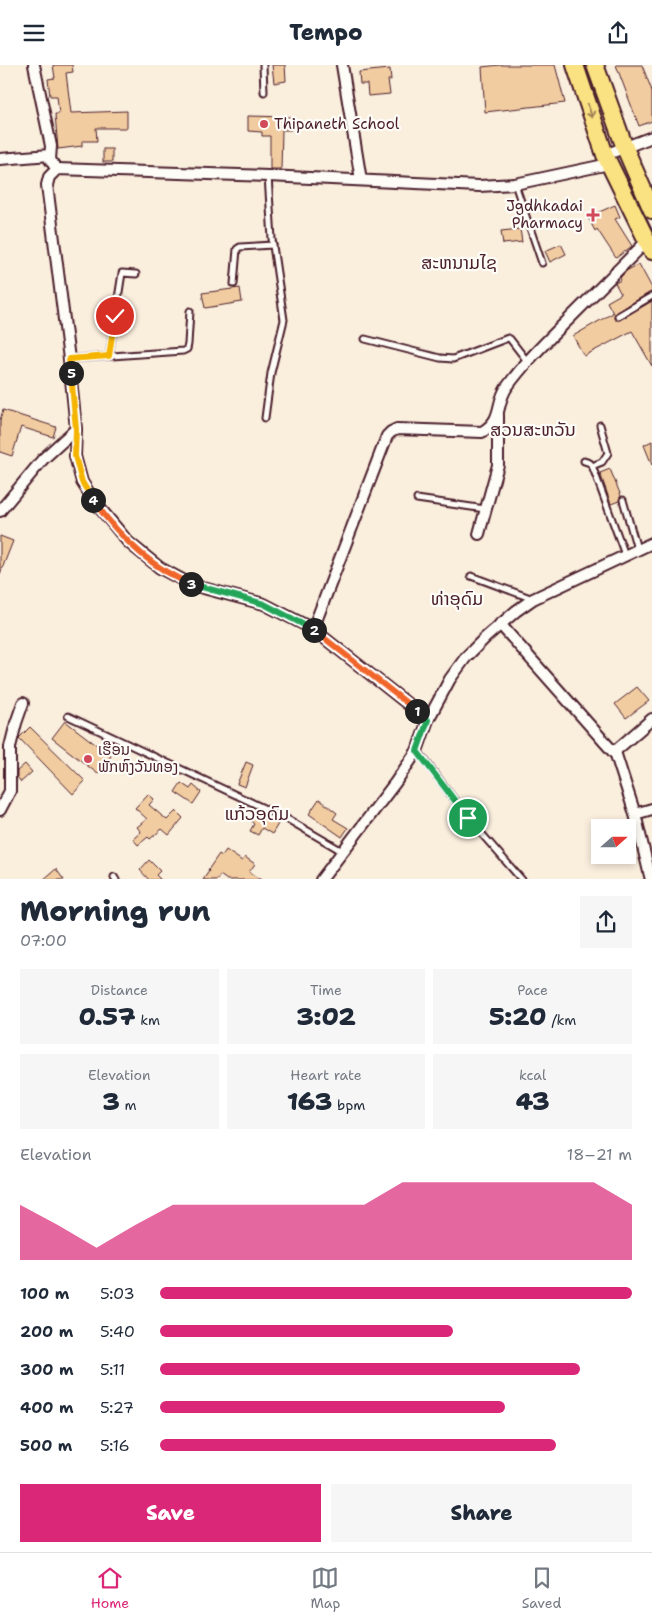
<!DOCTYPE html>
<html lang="en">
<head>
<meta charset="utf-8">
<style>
  :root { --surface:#fff; --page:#f6f6f7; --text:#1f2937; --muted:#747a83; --line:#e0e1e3; --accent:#db2777 }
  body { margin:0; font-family:"Shantell Sans","Noto Sans Lao",sans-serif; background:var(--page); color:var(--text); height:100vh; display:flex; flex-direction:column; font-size:19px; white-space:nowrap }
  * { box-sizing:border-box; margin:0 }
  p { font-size:16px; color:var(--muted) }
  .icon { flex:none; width:28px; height:28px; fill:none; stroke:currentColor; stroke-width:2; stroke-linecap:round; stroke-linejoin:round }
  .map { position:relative; height:814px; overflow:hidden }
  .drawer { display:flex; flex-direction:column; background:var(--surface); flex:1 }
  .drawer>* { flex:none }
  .needle { width:32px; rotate:69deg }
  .buttons { position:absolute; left:591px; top:754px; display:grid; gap:10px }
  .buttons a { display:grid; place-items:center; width:45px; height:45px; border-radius:0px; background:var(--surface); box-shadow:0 2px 8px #0003; font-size:25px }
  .pin { position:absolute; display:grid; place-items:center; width:42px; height:42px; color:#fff; margin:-21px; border:2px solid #fff; border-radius:50%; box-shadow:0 1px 5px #0007 }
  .km { position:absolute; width:25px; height:25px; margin:-12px; border-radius:50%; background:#222; color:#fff; font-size:14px; line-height:25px; text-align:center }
  .round { display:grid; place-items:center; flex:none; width:52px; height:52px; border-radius:0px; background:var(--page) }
  .headline { display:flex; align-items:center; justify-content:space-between; height:85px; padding:0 20px }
  h1 { font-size:28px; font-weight:800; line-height:38px }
  .metrics { display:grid; grid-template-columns:repeat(3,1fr); gap:8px; height:85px; padding:5px 20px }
  .metrics div { display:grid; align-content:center; border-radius:0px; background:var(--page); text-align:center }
  .metrics b { font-size:25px; font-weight:800 }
  .metrics small { font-size:14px; font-weight:400 }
  .metrics p { font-size:14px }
  .chart { height:140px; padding:10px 20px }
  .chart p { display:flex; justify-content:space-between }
  .chart svg { width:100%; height:90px; margin-top:5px; fill:var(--accent); opacity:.7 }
  .cta { display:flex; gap:10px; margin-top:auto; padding:10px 20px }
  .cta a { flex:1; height:58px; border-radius:0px; background:var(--accent); color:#fff; font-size:20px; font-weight:800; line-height:58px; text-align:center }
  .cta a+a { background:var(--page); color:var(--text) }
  ul { padding:0 20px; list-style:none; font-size:16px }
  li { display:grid; grid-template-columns:80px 60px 1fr; align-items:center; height:38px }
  li i { height:12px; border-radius:6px; background:var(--accent) }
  header { display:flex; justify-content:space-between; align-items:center; height:65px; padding:0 20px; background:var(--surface); font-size:22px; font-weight:800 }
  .dock { display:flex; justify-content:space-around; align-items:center; height:70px; border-top:1px solid var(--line); background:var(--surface); font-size:14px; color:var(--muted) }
  .dock a { display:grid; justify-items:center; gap:2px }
  .dock .on { color:var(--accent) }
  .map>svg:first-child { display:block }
  .building { fill:#f2cca1; stroke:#4a1f2b }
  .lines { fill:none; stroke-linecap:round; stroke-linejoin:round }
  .service-casing { stroke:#4a1f2b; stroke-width:9 }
  .minor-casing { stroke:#4a1f2b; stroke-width:14 }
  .trunk-casing { stroke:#4a1f2b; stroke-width:20 }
  .service { stroke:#fdfcf7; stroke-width:5 }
  .minor { stroke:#fdfcf7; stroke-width:10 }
  .trunk { stroke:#fae181; stroke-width:16 }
  .oneway { stroke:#a28056 }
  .split-1-casing { stroke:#fff; stroke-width:10 }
  .split-2-casing { stroke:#fff; stroke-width:10 }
  .split-3-casing { stroke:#fff; stroke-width:10 }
  .split-4-casing { stroke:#fff; stroke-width:10 }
  .split-5-casing { stroke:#fff; stroke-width:10 }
  .split-6-casing { stroke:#fff; stroke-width:10 }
  .split-1 { stroke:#22a559; stroke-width:6 }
  .split-2 { stroke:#f0652b; stroke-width:6 }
  .split-3 { stroke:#22a559; stroke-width:6 }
  .split-4 { stroke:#f0652b; stroke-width:6 }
  .split-5 { stroke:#f5b400; stroke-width:6 }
  .split-6 { stroke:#f5b400; stroke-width:6 }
  .poi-dot { fill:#d1495b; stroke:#fdfcf7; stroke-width:2 }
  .labels { text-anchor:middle; stroke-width:4.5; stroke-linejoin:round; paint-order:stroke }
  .poi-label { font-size:15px; fill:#4a1f2b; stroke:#fdfcf7; text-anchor:start }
  .quarter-label { font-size:18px; fill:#4a1f2b; stroke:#fdfcf7 }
</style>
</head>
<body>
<header><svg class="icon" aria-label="menu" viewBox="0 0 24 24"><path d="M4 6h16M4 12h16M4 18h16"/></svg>Tempo<svg class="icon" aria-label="share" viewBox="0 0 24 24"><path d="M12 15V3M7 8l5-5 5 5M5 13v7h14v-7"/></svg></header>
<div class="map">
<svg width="652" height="815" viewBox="0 0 652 815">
  <rect width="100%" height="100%" fill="#faeedd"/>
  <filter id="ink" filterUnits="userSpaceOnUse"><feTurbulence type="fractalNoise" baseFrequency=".02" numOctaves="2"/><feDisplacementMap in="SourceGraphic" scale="10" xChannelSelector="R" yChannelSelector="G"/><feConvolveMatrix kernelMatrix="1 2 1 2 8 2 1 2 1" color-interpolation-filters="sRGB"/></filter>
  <g filter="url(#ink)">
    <g class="building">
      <polygon points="53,0 72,0 73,7 66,8 71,48 127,46 127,63 96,63 97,76 82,76 82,81 58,84 55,49 59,49 57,31 50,31 48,14 55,13"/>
      <polygon points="272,0 285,0 286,16 274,18"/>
      <polygon points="500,0 555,0 565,38 485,47 482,2"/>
      <polygon points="616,0 642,0 652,26 652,56 639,61"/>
      <polygon points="390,4 391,15 388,15 390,29 368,31 367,19 360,19 359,7"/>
      <polygon points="248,51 291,52 291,65 282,65 281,104 270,104 270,71 262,71 262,67 248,66"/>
      <rect x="103" y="84" width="9" height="13"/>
      <polygon points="615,140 620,152 615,154 632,181 616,193 597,164 595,166 588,152"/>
      <polygon points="520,164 522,177 503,179 501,166"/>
      <polygon points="561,179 566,189 550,197 545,186"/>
      <polygon points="639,199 652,223 652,227 616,247 614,252 615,255 620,255 652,236 652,301 632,266 584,291 573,271 613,248 607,237 621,229 615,218 621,215 620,213 626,206"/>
      <polygon points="240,223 242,237 205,243 202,228"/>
      <polygon points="3,345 56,362 53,372 21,362 12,391 0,387 0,355"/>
      <polygon points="652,376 652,400 644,380"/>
      <polygon points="610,404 621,431 619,436 611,439 600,408"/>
      <polygon points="0,471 13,476 0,509"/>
      <polygon points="637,622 649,636 626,653 615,639"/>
      <polygon points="65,656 111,691 98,709 52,673"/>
      <polygon points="30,662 85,716 73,729 19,673"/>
      <polygon points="246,697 253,700 245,722 237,719"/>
      <polygon points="25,699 32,707 21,717 17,712 17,706"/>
      <polygon points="181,718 190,724 193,720 201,727 193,739 175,727"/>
      <polygon points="148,729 154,734 149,740 167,755 176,746 183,753 169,770 162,764 150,774 148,772 138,780 133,774 141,767 137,762 147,754 135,743"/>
      <polygon points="319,734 337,748 333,754 348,763 342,772 309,749"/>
      <polygon points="257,746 278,759 272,769 262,763 258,770 250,766 254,759 251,756"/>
      <polygon points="226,785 242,796 245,792 255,799 249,807 261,815 227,815 220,810 217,815 203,815 209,806 208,805 219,789 222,791"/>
      <polygon points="149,795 160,806 156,810 161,815 149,815 140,805"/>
      <polygon points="56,804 64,815 43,815"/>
    </g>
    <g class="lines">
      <defs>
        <g id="service">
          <polyline points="263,0 264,27"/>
          <polyline points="515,119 542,198"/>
          <polyline points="234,219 237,184 240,182 273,180"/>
          <polyline points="618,251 652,231"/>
          <polyline points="365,274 440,293 453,294 508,273 510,274 527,296"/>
          <polyline points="109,291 122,208 136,209"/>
          <polyline points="69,294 183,286 187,284 188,279 190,246"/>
          <polyline points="265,353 271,308 284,255 272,174 268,111"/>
          <polyline points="584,396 590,398 593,403 625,490"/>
          <polyline points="592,401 602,397 608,388 600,360"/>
          <polyline points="417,434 485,444"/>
          <polyline points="623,435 637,484"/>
          <polyline points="471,511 533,534"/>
          <polyline points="68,651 289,755 342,786"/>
          <polyline points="418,686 468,753 522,815"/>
          <polyline points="114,812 116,815"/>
        </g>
        <g id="minor">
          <polyline points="34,0 51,81 50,95 57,104"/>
          <polyline points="342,0 361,115"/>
          <polyline points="605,90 652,72"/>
          <polyline points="0,94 50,90"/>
          <polyline points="0,446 43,394 76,364"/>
          <polyline points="479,469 498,400 498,350"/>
          <polyline points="500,559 616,690 635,749 651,815"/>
          <path d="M313,564L387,371L391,367L397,364L482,367C504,354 495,339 507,322C525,297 547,276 569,254C595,228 621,202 647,176"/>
          <polyline points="428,655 313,564 264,539 192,520 160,503 128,477 94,436 82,417 75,391 76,364 69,294 47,120 49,112 57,104 268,111 479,121 515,119 609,99"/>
          <polyline points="614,687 652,654"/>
          <polyline points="0,745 10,726 10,682 16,658 23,638"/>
          <polyline points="635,749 652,744"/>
          <polyline points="321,815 395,718 417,686 428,655 450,614 466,592 486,572 516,546 533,534 652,478"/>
        </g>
        <g id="trunk">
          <polyline points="575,0 605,90 652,186"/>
          <polyline points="595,0 625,83 652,145"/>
        </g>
      </defs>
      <use href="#service" class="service-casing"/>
      <use href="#minor" class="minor-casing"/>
      <use href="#trunk" class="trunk-casing"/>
      <use href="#service" class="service"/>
      <use href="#minor" class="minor"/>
      <use href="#trunk" class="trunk"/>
    </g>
    <defs><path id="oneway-shaft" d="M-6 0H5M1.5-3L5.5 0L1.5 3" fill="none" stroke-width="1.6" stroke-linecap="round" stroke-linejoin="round" transform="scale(1.25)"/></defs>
    <use class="oneway" href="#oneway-shaft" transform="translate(590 46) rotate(72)"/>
  </g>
  <g class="lines" filter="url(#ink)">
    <defs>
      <polyline id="split-1" points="417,646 428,655 417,686 468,753"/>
      <polyline id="split-2" points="314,565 417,646"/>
      <polyline id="split-3" points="191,519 264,539 314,565"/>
      <path id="split-4" d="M93,435C118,470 150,503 191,519"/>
      <polyline id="split-5" points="71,308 76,364 75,391 82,417 93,435"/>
      <polyline id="split-6" points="71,308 69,294 109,291 115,251"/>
    </defs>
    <use href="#split-1" class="split-1-casing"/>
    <use href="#split-2" class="split-2-casing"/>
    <use href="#split-3" class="split-3-casing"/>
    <use href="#split-4" class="split-4-casing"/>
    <use href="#split-5" class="split-5-casing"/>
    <use href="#split-6" class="split-6-casing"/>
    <use href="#split-1" class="split-1"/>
    <use href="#split-2" class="split-2"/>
    <use href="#split-3" class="split-3"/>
    <use href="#split-4" class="split-4"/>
    <use href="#split-5" class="split-5"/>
    <use href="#split-6" class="split-6"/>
  </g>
  <g class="poi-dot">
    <circle cx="264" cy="59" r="5"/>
    <path d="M590.5 142.5h5v5h5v5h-5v5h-5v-5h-5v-5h5z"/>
    <circle cx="88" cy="694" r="5"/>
  </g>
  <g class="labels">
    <g class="poi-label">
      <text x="274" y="64">Thipaneth School</text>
      <text x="583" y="146" text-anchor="end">Jgdhkadai<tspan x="583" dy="17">Pharmacy</tspan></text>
      <text x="98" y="690">ເຮືອນ<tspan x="98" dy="17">ພັກຫົງວັນທອງ</tspan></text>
    </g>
    <g class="quarter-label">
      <text x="459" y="204">ສະຫນາມໄຊ</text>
      <text x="533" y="371">ສວນສະຫວັນ</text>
      <text x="457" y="540">ທ່າອຸດົມ</text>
      <text x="257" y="755">ແກ້ວອຸດົມ</text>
    </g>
  </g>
</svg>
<div class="buttons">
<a><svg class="needle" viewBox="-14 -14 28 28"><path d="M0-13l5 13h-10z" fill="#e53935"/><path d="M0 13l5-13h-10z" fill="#747a83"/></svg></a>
</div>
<div class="pin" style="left:468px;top:753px;background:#1e9e55"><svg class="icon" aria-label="arrive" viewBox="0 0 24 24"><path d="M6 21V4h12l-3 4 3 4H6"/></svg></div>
<div class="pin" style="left:115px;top:251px;background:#d93025"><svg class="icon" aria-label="check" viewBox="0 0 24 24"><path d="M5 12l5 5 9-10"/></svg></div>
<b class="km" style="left:417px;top:646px">1</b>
<b class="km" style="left:314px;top:565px">2</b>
<b class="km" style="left:191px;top:519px">3</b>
<b class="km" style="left:93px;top:435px">4</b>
<b class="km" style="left:71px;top:308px">5</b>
</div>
<section class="drawer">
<div class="headline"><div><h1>Morning run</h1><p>07:00</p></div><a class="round"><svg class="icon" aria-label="share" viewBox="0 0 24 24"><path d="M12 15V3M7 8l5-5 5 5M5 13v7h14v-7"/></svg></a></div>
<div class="metrics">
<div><p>Distance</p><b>0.57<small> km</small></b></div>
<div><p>Time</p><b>3:02</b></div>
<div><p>Pace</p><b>5:20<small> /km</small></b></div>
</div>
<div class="metrics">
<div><p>Elevation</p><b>3<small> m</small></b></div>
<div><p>Heart rate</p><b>163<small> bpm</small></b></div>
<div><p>kcal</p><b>43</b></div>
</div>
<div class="chart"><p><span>Elevation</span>18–21 m</p>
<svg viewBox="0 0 160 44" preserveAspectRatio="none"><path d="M0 44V17L10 27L20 38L30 27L40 17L50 17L60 17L70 17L80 17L90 17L100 6L110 6L120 6L130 6L140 6L150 6L160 17V44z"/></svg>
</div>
<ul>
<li><b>100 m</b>5:03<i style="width:100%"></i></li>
<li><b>200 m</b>5:40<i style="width:62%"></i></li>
<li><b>300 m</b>5:11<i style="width:89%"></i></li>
<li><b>400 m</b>5:27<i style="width:73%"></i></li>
<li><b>500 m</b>5:16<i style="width:84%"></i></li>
</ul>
<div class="cta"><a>Save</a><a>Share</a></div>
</section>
<nav class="dock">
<a class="on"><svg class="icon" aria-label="home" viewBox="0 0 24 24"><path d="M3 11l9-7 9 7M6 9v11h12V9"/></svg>Home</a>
<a><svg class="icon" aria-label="map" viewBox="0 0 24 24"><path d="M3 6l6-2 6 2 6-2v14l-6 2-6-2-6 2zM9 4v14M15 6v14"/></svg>Map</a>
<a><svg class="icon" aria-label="saved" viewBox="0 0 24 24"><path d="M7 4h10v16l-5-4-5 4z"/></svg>Saved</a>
</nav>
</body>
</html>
